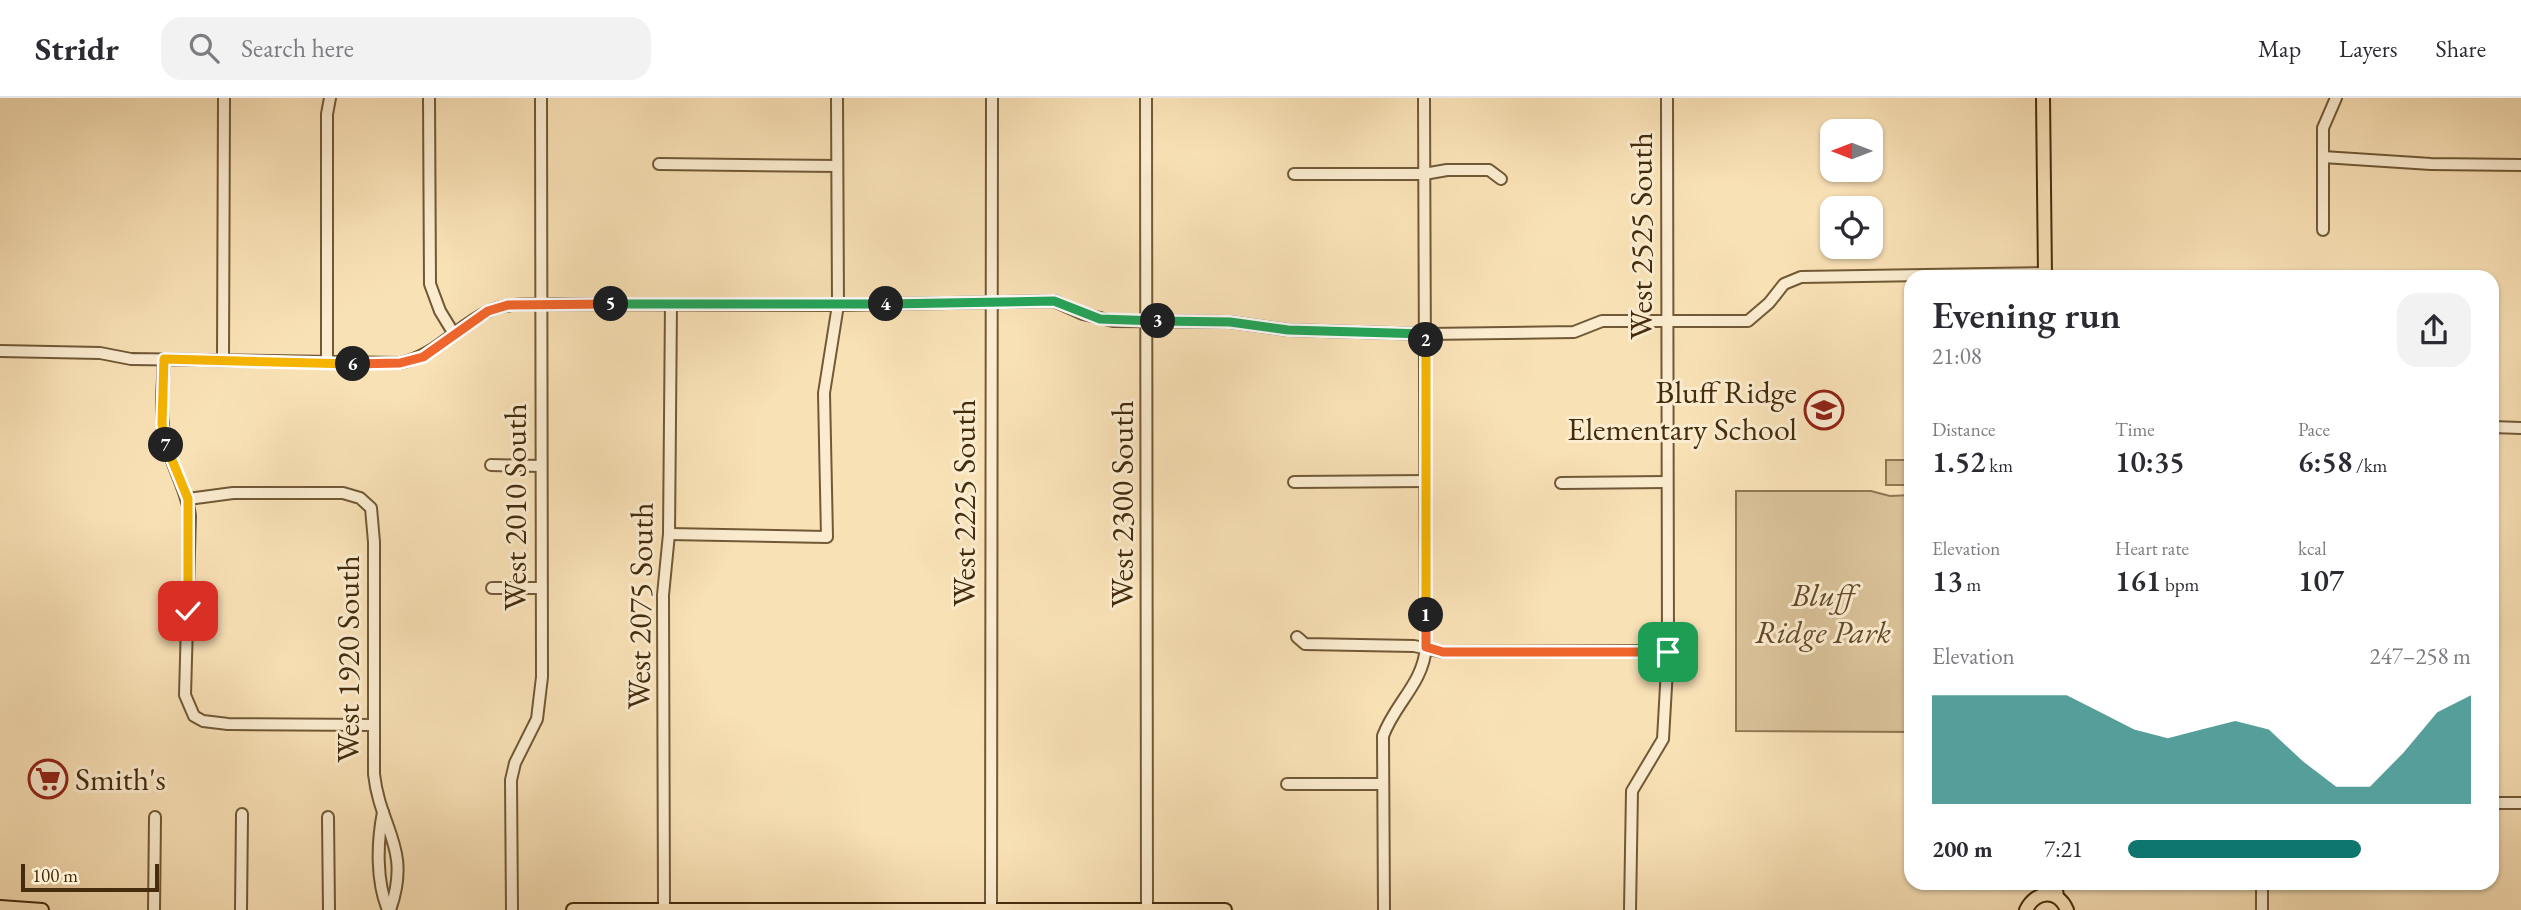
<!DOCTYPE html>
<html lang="en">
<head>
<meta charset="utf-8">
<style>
  :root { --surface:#fff; --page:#f2f2f3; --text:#2b2b33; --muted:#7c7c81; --line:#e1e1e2; --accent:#0f766e }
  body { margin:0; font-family:"EB Garamond",serif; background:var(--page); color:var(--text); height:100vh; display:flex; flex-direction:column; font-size:26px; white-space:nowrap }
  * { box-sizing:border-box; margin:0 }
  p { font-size:23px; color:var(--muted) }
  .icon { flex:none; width:38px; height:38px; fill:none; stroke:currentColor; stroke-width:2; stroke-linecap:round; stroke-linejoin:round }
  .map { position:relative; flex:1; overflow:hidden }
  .side { position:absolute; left:1904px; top:172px; width:595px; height:620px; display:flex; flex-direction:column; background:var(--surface); border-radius:21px; box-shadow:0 2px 5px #0004 }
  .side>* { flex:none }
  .needle { width:46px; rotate:270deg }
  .tools { position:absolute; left:1820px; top:21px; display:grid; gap:14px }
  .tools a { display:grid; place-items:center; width:63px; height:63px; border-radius:14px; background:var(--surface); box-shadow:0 2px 5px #0004; font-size:35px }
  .scale { position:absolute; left:21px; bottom:18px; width:138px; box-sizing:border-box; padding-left:7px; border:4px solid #442c0c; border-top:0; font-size:19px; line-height:24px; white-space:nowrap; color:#442c0c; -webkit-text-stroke:5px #fbecd0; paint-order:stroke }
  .pin { position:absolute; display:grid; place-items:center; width:60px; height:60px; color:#fff; margin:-30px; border-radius:14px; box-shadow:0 4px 10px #0006 }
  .km { position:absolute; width:35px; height:35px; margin:-18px; border-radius:50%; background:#222; color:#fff; font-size:19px; line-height:35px; text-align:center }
  .round { display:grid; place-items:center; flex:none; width:74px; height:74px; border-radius:21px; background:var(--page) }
  .headline { display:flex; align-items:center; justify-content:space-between; height:119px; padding:0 28px }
  h1 { font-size:38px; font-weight:600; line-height:52px }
  .figures { display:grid; grid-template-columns:repeat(3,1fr); gap:10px; height:119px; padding:7px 28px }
  .figures div { display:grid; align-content:center }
  .figures b { font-size:30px; font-weight:600 }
  .figures small { font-size:19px; font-weight:400 }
  .figures p { font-size:19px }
  .chart { height:196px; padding:14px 28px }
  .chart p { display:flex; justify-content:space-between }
  .chart svg { width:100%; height:126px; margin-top:7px; fill:var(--accent); opacity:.7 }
  ul { padding:0 28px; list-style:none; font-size:23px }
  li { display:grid; grid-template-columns:112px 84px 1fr; align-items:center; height:52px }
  li i { height:18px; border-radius:9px; background:var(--accent) }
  header { display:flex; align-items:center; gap:42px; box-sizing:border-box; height:98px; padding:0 35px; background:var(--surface); border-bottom:2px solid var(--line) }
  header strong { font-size:33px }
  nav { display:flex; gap:38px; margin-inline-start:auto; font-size:24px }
  .search { width:490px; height:63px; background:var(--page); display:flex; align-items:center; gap:18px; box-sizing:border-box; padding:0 24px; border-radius:21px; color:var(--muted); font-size:26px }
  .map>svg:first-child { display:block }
  .green { fill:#dac299; stroke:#8f7752; stroke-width:2 }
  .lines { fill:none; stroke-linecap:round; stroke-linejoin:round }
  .minor-casing { stroke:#715936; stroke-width:14 }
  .major-casing { stroke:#442c0c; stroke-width:16 }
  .minor { stroke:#fbecd0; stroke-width:10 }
  .major { stroke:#f9e1b6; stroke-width:12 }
  .split-1-casing { stroke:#fff; stroke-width:14 }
  .split-2-casing { stroke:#fff; stroke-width:14 }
  .split-3-casing { stroke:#fff; stroke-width:14 }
  .split-4-casing { stroke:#fff; stroke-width:14 }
  .split-5-casing { stroke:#fff; stroke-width:14 }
  .split-6-casing { stroke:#fff; stroke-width:14 }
  .split-7-casing { stroke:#fff; stroke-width:14 }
  .split-8-casing { stroke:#fff; stroke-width:14 }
  .split-1 { stroke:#f0652b; stroke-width:9 }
  .split-2 { stroke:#f5b400; stroke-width:9 }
  .split-3 { stroke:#22a559; stroke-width:9 }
  .split-4 { stroke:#22a559; stroke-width:9 }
  .split-5 { stroke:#22a559; stroke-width:9 }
  .split-6 { stroke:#f0652b; stroke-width:9 }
  .split-7 { stroke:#f5b400; stroke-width:9 }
  .split-8 { stroke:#f5b400; stroke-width:9 }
  .labels { text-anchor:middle; stroke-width:6; stroke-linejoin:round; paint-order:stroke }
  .street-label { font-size:32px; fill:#442c0c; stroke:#fbecd0 }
  .poi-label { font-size:32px; fill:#442c0c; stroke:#fbecd0; text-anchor:end }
  .park-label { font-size:32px; font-style:italic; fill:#624a28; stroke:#fbecd0 }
</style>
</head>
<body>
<header>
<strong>Stridr</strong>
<div class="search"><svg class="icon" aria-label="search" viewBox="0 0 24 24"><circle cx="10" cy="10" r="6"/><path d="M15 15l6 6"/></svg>Search here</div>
<nav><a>Map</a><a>Layers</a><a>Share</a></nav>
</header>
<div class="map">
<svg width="2521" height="812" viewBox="0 0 2521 812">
  <rect width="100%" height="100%" fill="#f9e1b6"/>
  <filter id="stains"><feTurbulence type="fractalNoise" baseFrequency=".00286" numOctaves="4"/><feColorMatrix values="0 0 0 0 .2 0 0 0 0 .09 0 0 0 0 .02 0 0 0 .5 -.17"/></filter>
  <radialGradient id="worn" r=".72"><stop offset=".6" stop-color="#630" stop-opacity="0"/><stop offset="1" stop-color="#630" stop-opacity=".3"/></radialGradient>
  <g class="green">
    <rect x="1886" y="362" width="25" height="25"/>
    <polygon points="1736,393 1871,393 1890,398 1911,397 1911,634 1736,633"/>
  </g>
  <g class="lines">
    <defs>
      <g id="minor">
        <polyline points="429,0 430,186 440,213 454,236"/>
        <polyline points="1146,0 1147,811"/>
        <polyline points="2323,59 2431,66 2521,67"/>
        <polyline points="659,66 837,68"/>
        <polyline points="1294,76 1424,76 1447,72 1489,72 1501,81"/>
        <polyline points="2323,132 2323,30 2336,0"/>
        <path d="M0,253L100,255L131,261L400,265C437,257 456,228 489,213C509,204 533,207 554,206L838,207L1054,203L1083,216L1113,223L1230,224L1288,232L1426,236L1574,234L1602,223H1748L1769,205L1784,186L1801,179L2045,175"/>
        <path d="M164,261C163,289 159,318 166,344C172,370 187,392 190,418L185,597L194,618L203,623L228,626L374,627"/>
        <polyline points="223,261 224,0"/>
        <polyline points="327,265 327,16 330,0"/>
        <polyline points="2492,329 2521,330"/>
        <polyline points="491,367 541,368"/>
        <polyline points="1294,384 1426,383"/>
        <polyline points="1561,385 1667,384"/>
        <path d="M188,401L233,395H343L360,400L371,410L374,444V676C380,731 412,750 390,812"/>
        <polyline points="669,436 827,439 824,295 838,207 837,0"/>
        <polyline points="492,490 541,490"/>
        <polyline points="1297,539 1305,546 1414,548 1443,554 1668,553"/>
        <polyline points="1287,686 1382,686"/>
        <polyline points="2492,705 2521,705"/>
        <path d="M383,714C377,745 376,783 388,812"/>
        <polyline points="328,719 329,812"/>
        <polyline points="2262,784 2262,812"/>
        <polyline points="664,811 663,497 669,436 671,206"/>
        <polyline points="991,811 992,0"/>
        <polyline points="154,812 155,719"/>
        <polyline points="241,812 242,716"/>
        <polyline points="512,812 511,682 515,665 537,621 542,579 541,0"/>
        <path d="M1384,812L1383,638C1395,605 1423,586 1426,549L1424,0"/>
        <polyline points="1630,812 1632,693 1663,641 1668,553 1667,0"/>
      </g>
      <g id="major">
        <polyline points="2043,0 2045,178"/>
        <polyline points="2055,784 2057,799"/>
        <polyline points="0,809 42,812"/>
        <polyline points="573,812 1225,812"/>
        <path d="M2026,812C2036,792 2058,791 2067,812"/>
      </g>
    </defs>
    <use href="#minor" class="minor-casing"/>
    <use href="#major" class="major-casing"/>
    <use href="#minor" class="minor"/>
    <use href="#major" class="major"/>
  </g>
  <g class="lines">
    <defs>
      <polyline id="split-1" points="1426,517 1426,549 1443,554 1668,554"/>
      <polyline id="split-2" points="1426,517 1426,242"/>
      <polyline id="split-3" points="1158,223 1230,224 1288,232 1426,236 1426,242"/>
      <polyline id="split-4" points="886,206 1054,203 1100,221 1158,223"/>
      <polyline id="split-5" points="611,206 886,206"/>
      <polyline id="split-6" points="353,266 400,265 423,259 488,213 508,207 611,206"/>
      <polyline id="split-7" points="166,347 162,326 164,261 353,266"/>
      <polyline id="split-8" points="166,347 188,401 188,513"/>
    </defs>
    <use href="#split-1" class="split-1-casing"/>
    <use href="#split-2" class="split-2-casing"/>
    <use href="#split-3" class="split-3-casing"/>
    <use href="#split-4" class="split-4-casing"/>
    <use href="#split-5" class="split-5-casing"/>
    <use href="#split-6" class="split-6-casing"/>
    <use href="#split-7" class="split-7-casing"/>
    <use href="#split-8" class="split-8-casing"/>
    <use href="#split-1" class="split-1"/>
    <use href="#split-2" class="split-2"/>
    <use href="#split-3" class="split-3"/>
    <use href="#split-4" class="split-4"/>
    <use href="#split-5" class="split-5"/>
    <use href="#split-6" class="split-6"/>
    <use href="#split-7" class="split-7"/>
    <use href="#split-8" class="split-8"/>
  </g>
  <defs>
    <symbol id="school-ring" viewBox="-11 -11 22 22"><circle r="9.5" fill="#fbecd0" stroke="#8f2418" stroke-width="1.5"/><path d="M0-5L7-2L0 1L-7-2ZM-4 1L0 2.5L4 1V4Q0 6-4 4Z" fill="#8f2418"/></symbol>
    <symbol id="supermarket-ring" viewBox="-11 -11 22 22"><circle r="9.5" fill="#fbecd0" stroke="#8f2418" stroke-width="1.5"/><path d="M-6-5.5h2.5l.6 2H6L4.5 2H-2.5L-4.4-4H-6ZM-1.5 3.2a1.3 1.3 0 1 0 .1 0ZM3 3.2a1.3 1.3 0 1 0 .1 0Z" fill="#8f2418"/></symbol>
  </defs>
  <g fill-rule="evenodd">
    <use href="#school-ring" x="1802" y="290" width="44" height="44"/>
    <use href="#supermarket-ring" x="26" y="659" width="44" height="44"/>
  </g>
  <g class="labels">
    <g class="street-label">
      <text transform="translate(1641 138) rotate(-90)" y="11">West 2525 South</text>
      <text transform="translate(964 405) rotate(-90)" y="11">West 2225 South</text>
      <text transform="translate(1122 406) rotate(-90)" y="11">West 2300 South</text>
      <text transform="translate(515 409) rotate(-90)" y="11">West 2010 South</text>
      <text transform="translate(640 508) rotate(-89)" y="11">West 2075 South</text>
      <text transform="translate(348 561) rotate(-90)" y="11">West 1920 South</text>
    </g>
    <g class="poi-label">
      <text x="1797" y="305">Bluff Ridge<tspan x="1797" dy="37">Elementary School</tspan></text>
      <text x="75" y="692" text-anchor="start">Smith's</text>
    </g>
    <g class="park-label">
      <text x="1823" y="508">Bluff<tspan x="1823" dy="37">Ridge Park</tspan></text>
    </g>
  </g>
  <rect width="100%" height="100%" filter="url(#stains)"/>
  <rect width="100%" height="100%" fill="url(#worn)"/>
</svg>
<div class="tools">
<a><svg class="needle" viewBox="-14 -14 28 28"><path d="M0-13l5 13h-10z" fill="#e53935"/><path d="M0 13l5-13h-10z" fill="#7c7c81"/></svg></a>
<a><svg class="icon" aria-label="locate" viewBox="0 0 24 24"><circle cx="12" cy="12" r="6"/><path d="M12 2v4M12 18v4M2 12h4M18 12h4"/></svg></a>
</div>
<div class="scale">100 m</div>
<div class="pin" style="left:1668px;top:554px;background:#1e9e55"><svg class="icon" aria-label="arrive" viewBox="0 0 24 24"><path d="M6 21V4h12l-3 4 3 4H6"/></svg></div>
<div class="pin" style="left:188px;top:513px;background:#d93025"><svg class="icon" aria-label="check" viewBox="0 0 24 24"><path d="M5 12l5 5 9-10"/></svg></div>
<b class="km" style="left:1426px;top:517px">1</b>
<b class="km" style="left:1426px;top:242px">2</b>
<b class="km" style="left:1158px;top:223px">3</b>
<b class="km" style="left:886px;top:206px">4</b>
<b class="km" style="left:611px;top:206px">5</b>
<b class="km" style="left:353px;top:266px">6</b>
<b class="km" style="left:166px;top:347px">7</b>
<section class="side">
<div class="headline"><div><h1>Evening run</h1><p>21:08</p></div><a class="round"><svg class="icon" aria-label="share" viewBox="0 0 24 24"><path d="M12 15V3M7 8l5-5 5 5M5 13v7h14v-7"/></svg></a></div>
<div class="figures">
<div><p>Distance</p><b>1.52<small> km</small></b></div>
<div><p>Time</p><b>10:35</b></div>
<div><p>Pace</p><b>6:58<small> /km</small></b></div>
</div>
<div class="figures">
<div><p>Elevation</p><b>13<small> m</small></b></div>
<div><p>Heart rate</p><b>161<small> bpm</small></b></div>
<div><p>kcal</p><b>107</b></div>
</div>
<div class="chart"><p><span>Elevation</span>247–258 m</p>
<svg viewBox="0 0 160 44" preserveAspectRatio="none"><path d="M0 44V6L10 6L20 6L30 6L40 6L50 12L60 18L70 21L80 18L90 15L100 18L110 29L120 38L130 38L140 26L150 12L160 6V44z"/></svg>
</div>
<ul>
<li><b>200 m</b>7:21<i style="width:68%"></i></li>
</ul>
</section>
</div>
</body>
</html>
